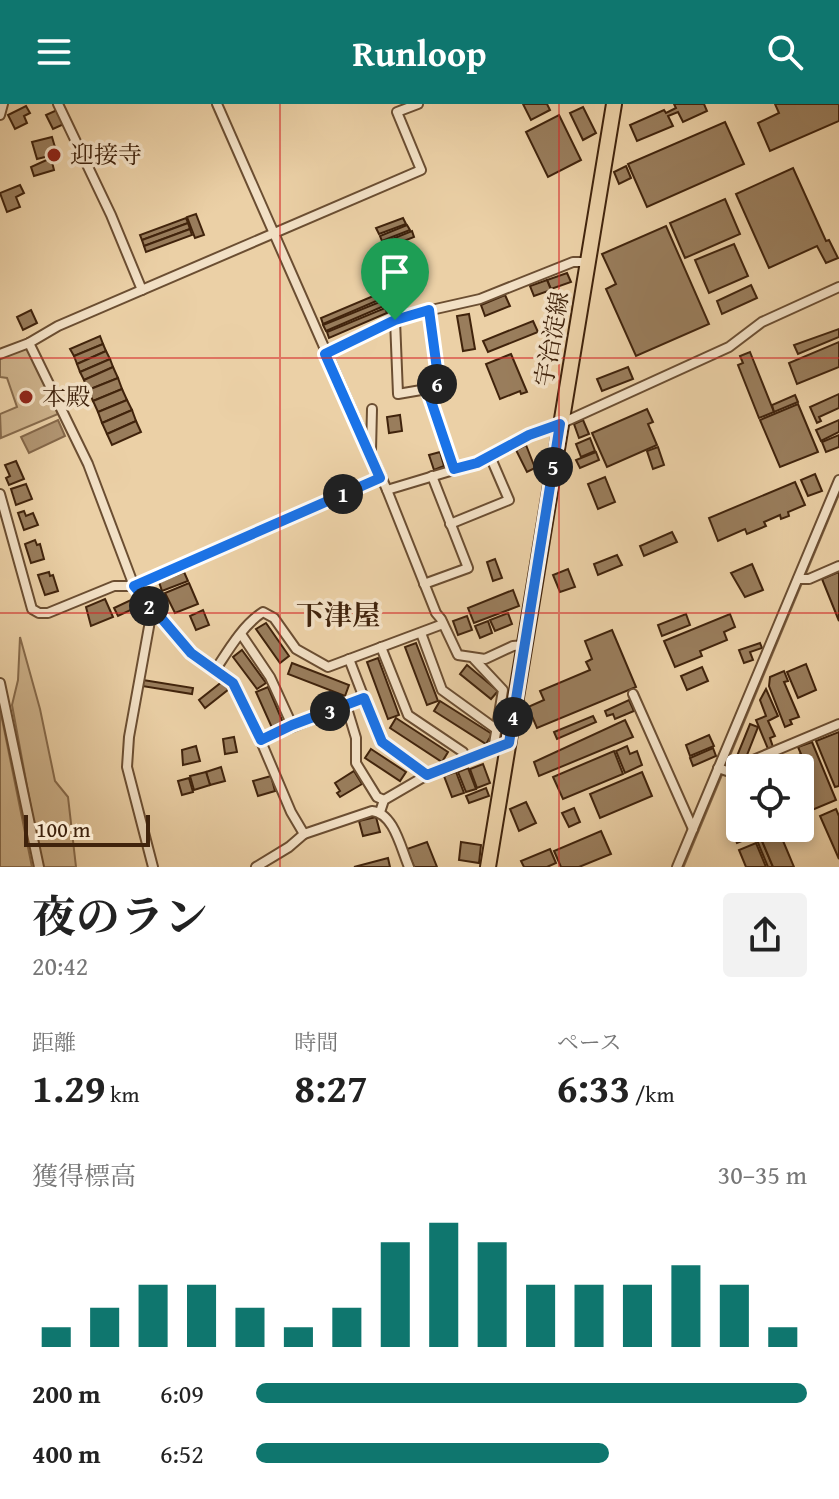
<!DOCTYPE html>
<html lang="ja">
<head>
<meta charset="utf-8">
<style>
  :root { --surface:#fff; --page:#f2f2f2; --text:#222; --muted:#767676; --accent:#0f766e }
  body { margin:0; font-family:"Gentium Book Plus","Noto Serif JP",serif; background:var(--page); color:var(--text); height:100vh; display:flex; flex-direction:column; font-size:30px; white-space:nowrap }
  * { box-sizing:border-box; margin:0 }
  p { font-size:26px; color:var(--muted) }
  .icon { flex:none; width:44px; height:44px; fill:none; stroke:currentColor; stroke-width:2; stroke-linecap:round; stroke-linejoin:round }
  .map { position:relative; height:763px; overflow:hidden }
  .panel { display:flex; flex-direction:column; background:var(--surface); flex:1 }
  .panel>* { flex:none }
  .buttons { position:absolute; left:726px; top:650px; display:grid; gap:16px }
  .buttons a { display:grid; place-items:center; width:88px; height:88px; border-radius:8px; background:var(--surface); box-shadow:0 4px 12px #0003; font-size:40px }
  .scale { position:absolute; left:24px; bottom:20px; width:126px; box-sizing:border-box; padding-left:8px; border:4px solid #40230c; border-top:0; font-size:22px; line-height:28px; white-space:nowrap; color:#40230c; -webkit-text-stroke:6px #f2e0c5; paint-order:stroke }
  .pin { position:absolute; display:grid; place-items:center; width:68px; height:68px; color:#fff; margin:-82px -34px; border-radius:50% 50% 50% 0; rotate:-45deg; box-shadow:0 0 8px #0007 }
  .pin .icon { rotate:45deg }
  .km { position:absolute; width:40px; height:40px; margin:-20px; border-radius:50%; background:#222; color:#fff; font-size:22px; line-height:40px; text-align:center }
  .round { display:grid; place-items:center; flex:none; width:84px; height:84px; border-radius:8px; background:var(--page) }
  .summary { display:flex; align-items:center; justify-content:space-between; height:136px; padding:0 32px }
  h1 { font-size:44px; font-weight:700; line-height:60px }
  .stats { display:grid; grid-template-columns:repeat(3,1fr); gap:12px; height:136px; padding:8px 32px }
  .stats div { display:grid; align-content:center }
  .stats b { font-size:40px; font-weight:700 }
  .stats small { font-size:22px; font-weight:400 }
  .stats p { font-size:22px }
  .chart { height:224px; padding:16px 32px }
  .chart p { display:flex; justify-content:space-between }
  .chart svg { width:100%; height:144px; margin-top:8px; stroke:var(--accent); stroke-width:6 }
  ul { padding:0 32px; list-style:none; font-size:26px }
  li { display:grid; grid-template-columns:128px 96px 1fr; align-items:center; height:60px }
  li i { height:20px; border-radius:10px; background:var(--accent) }
  header { display:flex; justify-content:space-between; align-items:center; height:104px; padding:0 32px; background:var(--accent); color:#fff; font-size:36px; font-weight:700 }
  .map>svg:first-child { display:block }
  .green { fill:#ceb38c; stroke:#876b4c; stroke-width:2 }
  .water { fill:#b19572; stroke:#846749; stroke-width:2 }
  .lines { fill:none; stroke-linecap:round; stroke-linejoin:round }
  .stream { stroke:#846749; stroke-width:3 }
  .building { fill:#997d5c; stroke:#40230c; stroke-width:2 }
  .minor-casing { stroke:#6b4e32; stroke-width:12 }
  .primary-casing { stroke:#40230c; stroke-width:18 }
  .minor { stroke:#f2e0c5; stroke-width:8 }
  .primary { stroke:#ebd0a6; stroke-width:14 }
  .route-casing { stroke:#fff; stroke-width:16 }
  .route { stroke:#1a73e8; stroke-width:10 }
  .grid { fill:none; stroke:#d62828; stroke-width:2; stroke-opacity:0.55 }
  .poi-dot { fill:#8f2418; stroke:#f2e0c5; stroke-width:3 }
  .labels { text-anchor:middle; stroke-width:7; stroke-linejoin:round; paint-order:stroke }
  .poi-label { font-size:24px; fill:#40230c; stroke:#f2e0c5; text-anchor:start }
  .street-label { font-size:24px; fill:#40230c; stroke:#f2e0c5 }
  .quarter-label { font-size:28px; font-weight:bold; fill:#40230c; stroke:#f2e0c5 }
</style>
</head>
<body>
<header><svg class="icon" aria-label="menu" viewBox="0 0 24 24"><path d="M4 6h16M4 12h16M4 18h16"/></svg>Runloop<svg class="icon" aria-label="search" viewBox="0 0 24 24"><circle cx="10" cy="10" r="6"/><path d="M15 15l6 6"/></svg></header>
<div class="map">
<svg width="839" height="763" viewBox="0 0 839 763">
  <rect width="100%" height="100%" fill="#ebd0a6"/>
  <filter id="stains"><feTurbulence type="fractalNoise" baseFrequency=".0025" numOctaves="4"/><feColorMatrix values="0 0 0 0 .2 0 0 0 0 .09 0 0 0 0 .02 0 0 0 .5 -.17"/></filter>
  <radialGradient id="worn" r=".72"><stop offset=".6" stop-color="#630" stop-opacity="0"/><stop offset="1" stop-color="#630" stop-opacity=".3"/></radialGradient>
  <g class="green">
    <polygon points="28,242 58,310 1,334 0,310 17,303 7,274 0,273 0,252"/>
    <polygon points="20,533 40,605 55,677 68,693 76,763 42,763 12,601 18,576"/>
    <polygon points="0,605 32,763 0,763"/>
  </g>
  <polygon class="water" points="58,316 65,332 29,349 21,333"/>
  <g class="lines">
    <polyline class="stream" points="683,763 839,389"/>
  </g>
  <g class="building">
    <polygon points="523,0 547,0 550,6 531,16"/>
    <polygon points="674,0 704,0 707,7 683,18 678,8 668,12 673,22 637,37 630,21 664,6 666,9 676,4"/>
    <polygon points="775,0 839,0 839,17 770,47 758,19 779,9"/>
    <polygon points="26,2 30,9 24,12 27,19 15,25 8,11"/>
    <polygon points="583,3 596,29 583,36 570,9"/>
    <polygon points="57,6 64,20 53,25 46,11"/>
    <polygon points="559,11 581,56 548,73 526,28"/>
    <polygon points="725,18 744,60 647,103 628,60"/>
    <polygon points="52,33 57,50 37,55 32,38"/>
    <polygon points="51,54 54,66 34,72 31,63"/>
    <polygon points="626,62 631,74 619,80 614,68"/>
    <polygon points="793,64 826,137 829,136 838,154 826,159 817,142 769,164 736,90"/>
    <polygon points="20,81 24,89 16,93 20,103 7,108 0,89"/>
    <polygon points="725,95 740,130 685,154 670,119"/>
    <polygon points="196,110 204,131 195,134 187,113"/>
    <polygon points="186,114 188,119 142,136 140,131"/>
    <polygon points="403,114 406,120 379,130 376,124"/>
    <polygon points="188,119 190,125 144,142 142,136"/>
    <polygon points="407,121 410,126 382,137 380,132"/>
    <polygon points="666,122 709,220 636,252 606,185 616,180 602,150"/>
    <polygon points="190,125 192,131 146,148 144,142"/>
    <polygon points="412,127 414,133 384,145 382,139"/>
    <polygon points="734,140 748,172 709,189 695,156"/>
    <polygon points="567,169 571,178 551,185 547,176"/>
    <polygon points="547,176 551,186 534,192 530,182"/>
    <polygon points="751,181 757,194 722,210 717,197"/>
    <polygon points="378,190 381,195 323,220 321,214"/>
    <polygon points="505,191 510,202 485,212 481,201"/>
    <polygon points="382,197 384,202 326,227 323,221"/>
    <polygon points="385,204 387,209 329,234 327,228"/>
    <polygon points="31,206 37,219 23,226 17,213"/>
    <polygon points="469,210 475,245 463,247 457,212"/>
    <polygon points="533,217 538,228 488,248 483,237"/>
    <polygon points="839,225 839,233 798,250 794,241"/>
    <polygon points="100,232 103,240 74,252 70,245"/>
    <polygon points="839,238 839,263 797,280 789,259"/>
    <polygon points="103,240 106,247 77,260 74,252"/>
    <polygon points="106,247 110,255 80,268 77,260"/>
    <polygon points="750,248 774,308 759,314 738,261 743,259 740,252"/>
    <polygon points="511,250 527,288 521,290 520,287 500,295 486,260"/>
    <polygon points="110,255 113,263 84,276 80,268"/>
    <polygon points="113,263 118,274 88,286 84,276"/>
    <polygon points="628,263 633,275 602,287 597,275"/>
    <polygon points="118,274 122,285 93,297 88,286"/>
    <polygon points="122,285 127,296 98,308 93,297"/>
    <polygon points="839,290 839,304 819,313 821,317 817,319 810,303"/>
    <polygon points="795,291 798,298 774,308 772,301"/>
    <polygon points="127,296 132,306 102,319 98,308"/>
    <polygon points="798,300 818,348 780,363 760,316"/>
    <polygon points="647,305 653,318 648,320 657,341 607,363 592,329"/>
    <polygon points="132,306 136,317 107,330 102,319"/>
    <polygon points="400,311 402,327 389,329 387,313"/>
    <polygon points="583,316 589,330 579,334 574,320"/>
    <polygon points="839,316 839,328 821,337 816,326"/>
    <polygon points="136,317 141,328 112,341 107,330"/>
    <polygon points="839,331 839,343 826,348 822,338"/>
    <polygon points="590,334 595,347 581,353 576,340"/>
    <polygon points="526,341 535,364 527,368 516,346"/>
    <polygon points="658,343 664,361 653,365 647,347"/>
    <polygon points="440,348 444,362 434,366 429,351"/>
    <polygon points="596,348 599,356 580,364 576,356"/>
    <polygon points="16,357 24,375 9,381 6,374 10,372 5,361"/>
    <polygon points="815,370 822,387 808,392 801,376"/>
    <polygon points="605,373 615,398 598,405 588,380"/>
    <polygon points="795,378 805,401 788,408 789,412 781,415 780,411 764,418 766,422 747,430 745,425 718,437 709,414"/>
    <polygon points="26,380 32,395 16,401 11,385"/>
    <polygon points="24,407 26,412 33,409 38,421 24,426 18,409"/>
    <polygon points="672,428 677,438 644,452 640,442"/>
    <polygon points="35,436 37,441 40,440 44,455 31,459 25,440"/>
    <polygon points="617,451 622,461 598,471 594,460"/>
    <polygon points="495,455 502,474 493,477 487,458"/>
    <polygon points="752,460 763,486 745,493 731,469"/>
    <polygon points="568,465 575,483 560,488 553,471"/>
    <polygon points="49,468 50,472 53,471 58,487 45,491 38,471"/>
    <polygon points="184,468 188,477 162,487 159,478"/>
    <polygon points="839,468 839,517 822,475"/>
    <polygon points="189,479 198,500 175,509 165,489"/>
    <polygon points="513,486 519,502 474,519 468,504"/>
    <polygon points="105,495 113,513 91,522 86,503"/>
    <polygon points="133,495 137,503 118,512 114,504"/>
    <polygon points="203,506 209,521 196,526 190,512"/>
    <polygon points="508,509 512,520 495,527 490,516"/>
    <polygon points="686,510 690,521 662,532 658,521"/>
    <polygon points="730,510 735,523 724,528 727,536 700,547 702,552 675,563 664,537"/>
    <polygon points="467,512 472,526 458,531 453,517"/>
    <polygon points="488,517 492,529 480,534 475,522"/>
    <polygon points="266,519 289,552 280,559 256,525"/>
    <polygon points="612,526 636,583 537,624 528,603 544,596 540,587 590,566 586,558 592,555 585,537"/>
    <polygon points="416,539 438,597 427,601 405,543"/>
    <polygon points="760,539 762,544 750,548 753,556 744,559 739,546"/>
    <polygon points="242,546 266,579 257,585 233,553"/>
    <polygon points="378,554 399,611 388,615 367,558"/>
    <polygon points="292,559 349,581 345,592 288,570"/>
    <polygon points="806,560 816,586 798,594 787,568"/>
    <polygon points="467,561 498,587 491,595 460,570"/>
    <polygon points="702,563 708,577 687,586 681,572"/>
    <polygon points="784,567 788,577 784,578 799,613 790,616 792,620 785,623 769,582 770,573"/>
    <polygon points="143,576 193,584 192,590 142,582"/>
    <polygon points="223,577 229,585 205,604 199,596"/>
    <polygon points="268,583 284,621 273,626 256,588"/>
    <polygon points="766,585 778,612 768,617 775,632 770,634 773,643 768,645 756,616 766,612 760,596"/>
    <polygon points="629,596 634,607 615,615 613,610 607,612 605,607"/>
    <polygon points="440,597 492,630 486,640 434,607"/>
    <polygon points="593,612 596,618 557,635 554,628"/>
    <polygon points="396,614 448,648 442,658 390,624"/>
    <polygon points="625,616 633,633 539,672 534,658"/>
    <polygon points="750,620 758,623 745,656 737,652"/>
    <polygon points="839,628 839,682 835,683 816,637"/>
    <polygon points="709,631 714,642 690,652 686,641"/>
    <polygon points="234,633 237,648 225,650 223,635"/>
    <polygon points="812,638 836,696 800,711 800,664 769,664 801,650 798,643"/>
    <polygon points="196,642 200,657 183,661 182,646"/>
    <polygon points="627,642 630,650 637,647 642,661 625,669 616,647"/>
    <polygon points="713,644 716,652 693,662 690,654"/>
    <polygon points="371,645 406,668 400,677 365,654"/>
    <polygon points="614,647 623,670 563,695 553,673"/>
    <polygon points="483,660 490,679 477,684 470,665"/>
    <polygon points="221,663 225,677 210,681 206,668"/>
    <polygon points="468,664 476,685 466,688 458,668"/>
    <polygon points="354,667 362,680 340,693 337,689 340,687 335,679"/>
    <polygon points="206,668 210,681 194,686 190,672"/>
    <polygon points="456,668 464,689 452,693 444,672"/>
    <polygon points="642,668 652,692 600,714 590,690"/>
    <polygon points="271,672 275,687 258,692 253,677"/>
    <polygon points="189,674 193,688 182,691 178,677"/>
    <polygon points="486,684 489,692 469,699 466,692"/>
    <polygon points="526,698 536,719 519,727 510,705"/>
    <polygon points="574,704 580,718 569,723 562,709"/>
    <polygon points="836,705 839,712 839,755 820,712"/>
    <polygon points="740,712 740,724 749,724 752,733 737,739 728,717"/>
    <polygon points="376,713 380,728 363,732 359,717"/>
    <polygon points="765,724 783,724 786,730 762,737 773,763 768,763 754,729"/>
    <polygon points="601,727 611,750 579,763 561,763 554,747"/>
    <polygon points="780,730 781,732 794,763 773,763 762,737"/>
    <polygon points="427,738 437,763 414,763 407,745"/>
    <polygon points="461,738 481,741 479,759 459,756"/>
    <polygon points="756,739 766,763 746,763 739,746"/>
    <polygon points="550,745 556,759 547,763 524,763 521,757"/>
    <polygon points="388,754 390,763 354,763"/>
  </g>
  <g class="lines">
    <defs>
      <g id="minor">
        <polyline points="58,0 111,111 142,186"/>
        <polyline points="217,0 387,386 436,509 441,515 458,551 485,555 513,542 525,541"/>
        <polyline points="0,11 3,0"/>
        <polyline points="429,206 439,280 427,285 454,365"/>
        <polyline points="395,216 398,290 427,285"/>
        <polyline points="29,239 88,360 134,482 191,549 233,579 246,602 291,708 304,730"/>
        <polyline points="0,250 29,239 58,222 421,66 397,8 418,0"/>
        <polyline points="325,250 409,211 480,195 573,158 588,158"/>
        <polyline points="371,346 372,305"/>
        <polyline points="387,386 477,359 529,331 560,320 729,243 762,218 839,183"/>
        <polyline points="0,390 32,505 39,509 48,509 114,482 134,482 380,374"/>
        <polyline points="450,420 509,396 490,352"/>
        <polyline points="798,475 809,475 839,462"/>
        <polyline points="424,480 468,464 432,372"/>
        <polyline points="152,506 129,633 127,663 153,763"/>
        <polyline points="421,529 442,586 496,625"/>
        <polyline points="241,530 270,573 292,621"/>
        <polyline points="381,543 408,611 463,648 466,656"/>
        <polyline points="474,555 503,586 493,646"/>
        <path d="M216,565C229,545 243,521 263,508L274,514L296,545L328,563L443,520"/>
        <polyline points="0,579 39,763"/>
        <polyline points="633,590 693,725"/>
        <polyline points="364,594 382,638 427,671"/>
        <polyline points="346,601 356,634 356,659 377,693 384,696"/>
        <polyline points="261,636 364,594 349,555"/>
        <polyline points="718,664 727,667 839,620"/>
        <polyline points="380,708 384,696 427,671 508,640"/>
        <path d="M256,763L289,743L304,730L372,707C394,709 401,745 409,763"/>
        <polyline points="677,763 839,376"/>
      </g>
      <polyline id="primary" points="488,763 614,0"/>
    </defs>
    <use href="#minor" class="minor-casing"/>
    <use href="#primary" class="primary-casing"/>
    <use href="#minor" class="minor"/>
    <use href="#primary" class="primary"/>
  </g>
  <g class="lines">
    <defs>
      <polygon id="route" points="429,206 439,280 427,285 454,365 477,359 529,331 560,320 509,639 427,671 382,638 364,594 292,621 261,636 233,579 191,549 134,482 380,374 325,250 395,216"/>
    </defs>
    <use href="#route" class="route-casing"/>
    <use href="#route" class="route"/>
  </g>
  <path class="grid" d="M280,0V763M559,0V763M0,254H839M0,509H839"/>
  <g class="poi-dot">
    <circle cx="54" cy="51" r="8"/>
    <circle cx="26" cy="293" r="8"/>
  </g>
  <g class="labels">
    <g class="poi-label">
      <text x="70" y="59">迎接寺</text>
      <text x="42" y="301">本殿</text>
    </g>
    <g class="street-label">
      <text transform="translate(552 235) rotate(-80)" y="8">宇治淀線</text>
    </g>
    <g class="quarter-label">
      <text x="338" y="521">下津屋</text>
    </g>
  </g>
  <rect width="100%" height="100%" filter="url(#stains)"/>
  <rect width="100%" height="100%" fill="url(#worn)"/>
</svg>
<div class="buttons">
<a><svg class="icon" aria-label="locate" viewBox="0 0 24 24"><circle cx="12" cy="12" r="6"/><path d="M12 2v4M12 18v4M2 12h4M18 12h4"/></svg></a>
</div>
<div class="scale">100 m</div>
<div class="pin" style="left:395px;top:216px;background:#1e9e55"><svg class="icon" aria-label="arrive" viewBox="0 0 24 24"><path d="M6 21V4h12l-3 4 3 4H6"/></svg></div>
<b class="km" style="left:343px;top:390px">1</b>
<b class="km" style="left:149px;top:502px">2</b>
<b class="km" style="left:330px;top:607px">3</b>
<b class="km" style="left:513px;top:613px">4</b>
<b class="km" style="left:553px;top:363px">5</b>
<b class="km" style="left:437px;top:280px">6</b>
</div>
<section class="panel">
<div class="summary"><div><h1>夜のラン</h1><p>20:42</p></div><a class="round"><svg class="icon" aria-label="share" viewBox="0 0 24 24"><path d="M12 15V3M7 8l5-5 5 5M5 13v7h14v-7"/></svg></a></div>
<div class="stats">
<div><p>距離</p><b>1.29<small> km</small></b></div>
<div><p>時間</p><b>8:27</b></div>
<div><p>ペース</p><b>6:33<small> /km</small></b></div>
</div>
<div class="chart"><p><span>獲得標高</span>30–35 m</p>
<svg viewBox="0 0 160 44" preserveAspectRatio="none"><path d="M5 44V38M15 44V32M25 44V25M35 44V25M45 44V32M55 44V38M65 44V32M75 44V12M85 44V6M95 44V12M105 44V25M115 44V25M125 44V25M135 44V19M145 44V25M155 44V38"/></svg>
</div>
<ul>
<li><b>200 m</b>6:09<i style="width:100%"></i></li>
<li><b>400 m</b>6:52<i style="width:64%"></i></li>
</ul>
</section>
</body>
</html>
